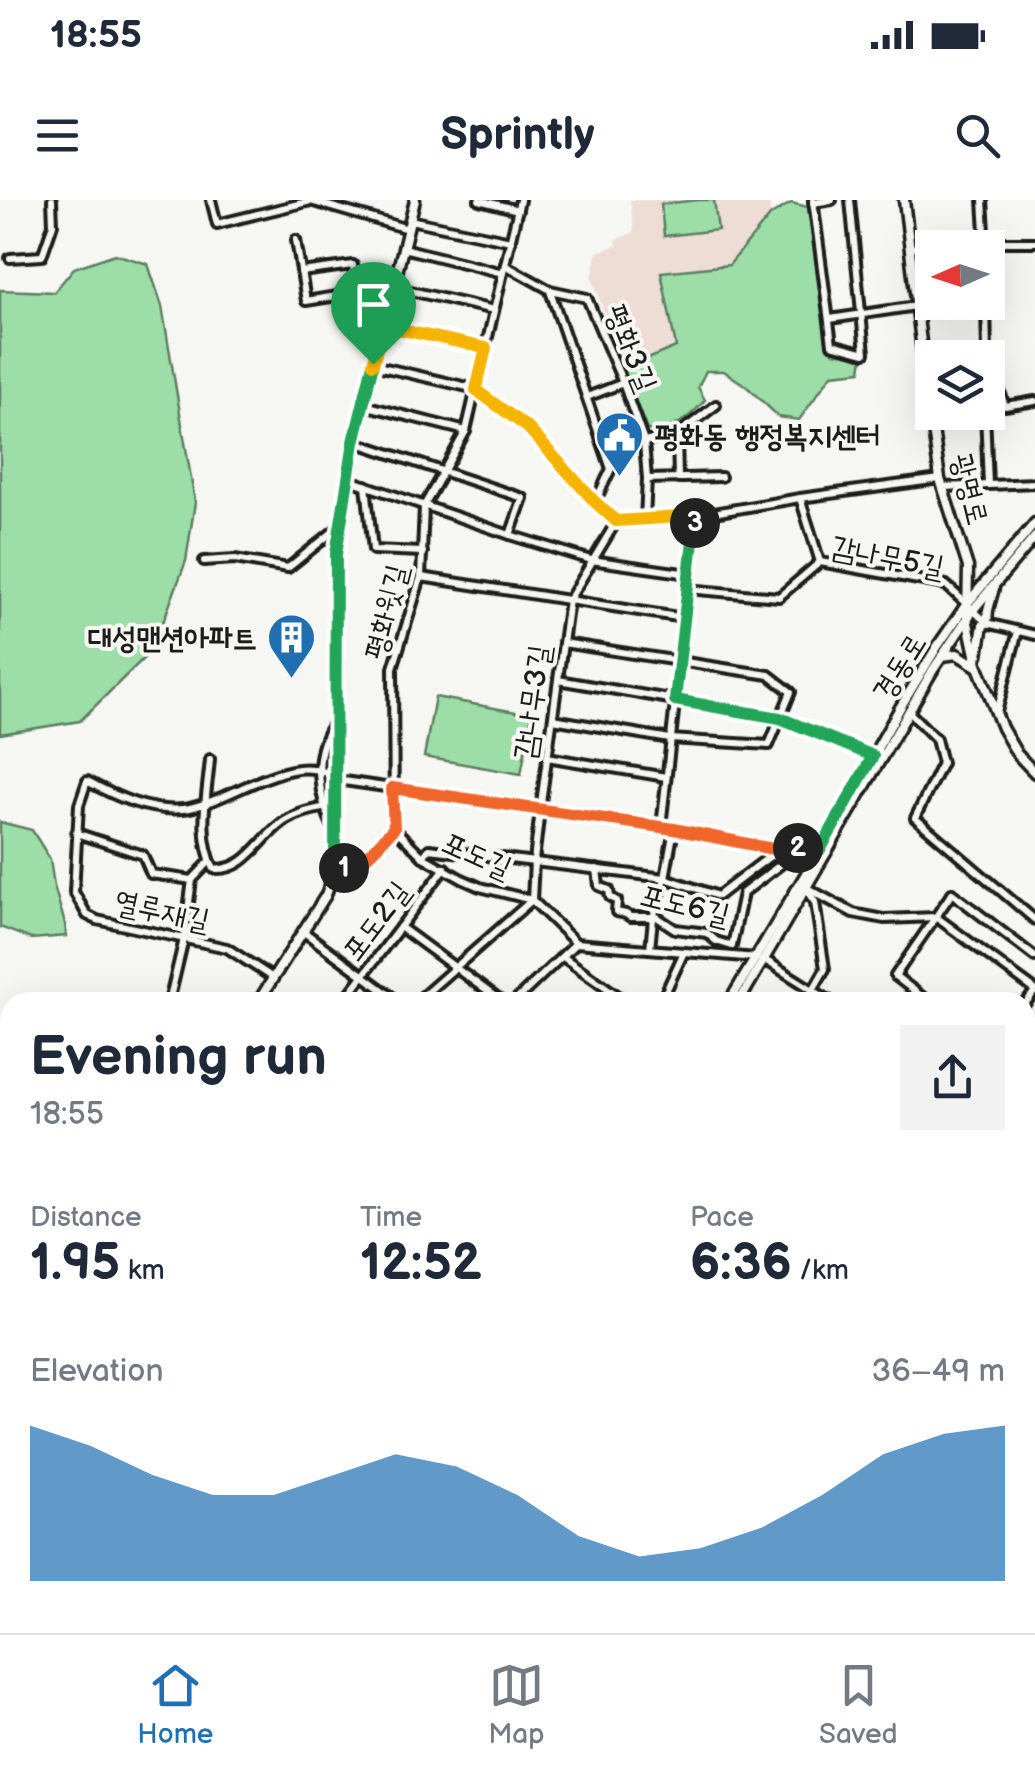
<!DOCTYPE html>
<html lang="en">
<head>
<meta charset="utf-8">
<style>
  :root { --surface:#fff; --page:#f2f2f3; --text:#1f2937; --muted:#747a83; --line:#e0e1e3; --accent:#1f6fb2 }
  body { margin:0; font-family:"Balsamiq Sans","Poor Story",sans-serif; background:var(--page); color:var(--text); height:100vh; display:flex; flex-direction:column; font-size:38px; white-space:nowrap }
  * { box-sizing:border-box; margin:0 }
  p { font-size:32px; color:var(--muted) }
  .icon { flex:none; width:55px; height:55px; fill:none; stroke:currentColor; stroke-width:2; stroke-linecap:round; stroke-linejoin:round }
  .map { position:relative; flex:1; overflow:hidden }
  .sheet { position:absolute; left:0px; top:792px; width:1035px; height:642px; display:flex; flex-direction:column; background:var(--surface); border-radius:30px 30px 0 0; box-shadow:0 10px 40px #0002 }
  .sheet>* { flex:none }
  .needle { width:65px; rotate:267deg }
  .fabs { position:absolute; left:915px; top:30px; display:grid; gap:20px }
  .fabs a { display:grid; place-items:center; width:90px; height:90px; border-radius:0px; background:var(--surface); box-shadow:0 10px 40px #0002; font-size:50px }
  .pin { position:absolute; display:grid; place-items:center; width:85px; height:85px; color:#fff; margin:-102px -42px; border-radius:50% 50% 50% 0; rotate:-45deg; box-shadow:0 0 10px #0007 }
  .pin .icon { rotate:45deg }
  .km { position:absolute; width:50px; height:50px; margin:-25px; border-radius:50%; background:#222; color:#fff; font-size:28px; line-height:50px; text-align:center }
  .round { display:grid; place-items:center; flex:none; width:105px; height:105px; border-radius:0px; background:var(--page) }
  .summary { display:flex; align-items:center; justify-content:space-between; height:170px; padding:0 30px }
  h1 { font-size:55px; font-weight:700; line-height:75px }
  .figures { display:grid; grid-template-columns:repeat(3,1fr); gap:15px; height:170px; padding:10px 30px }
  .figures div { display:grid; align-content:center }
  .figures b { font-size:50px; font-weight:700 }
  .figures small { font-size:28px; font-weight:400 }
  .figures p { font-size:28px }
  .chart { height:280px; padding:20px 30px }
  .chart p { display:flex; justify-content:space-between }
  .chart svg { width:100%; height:180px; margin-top:10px; fill:var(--accent); opacity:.7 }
  .status { display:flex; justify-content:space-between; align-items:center; height:70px; padding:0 50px; background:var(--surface); direction:ltr }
  .status svg { height:28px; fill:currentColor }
  header { display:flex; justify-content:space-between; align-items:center; height:130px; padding:0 30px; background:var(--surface); font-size:45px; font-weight:700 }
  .dock { display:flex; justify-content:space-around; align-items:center; height:140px; border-top:2px solid var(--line); background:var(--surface); font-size:28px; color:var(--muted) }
  .dock a { display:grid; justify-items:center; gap:5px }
  .dock .on { color:var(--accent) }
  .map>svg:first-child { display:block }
  .built { fill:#edddd4 }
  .green { fill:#9ddea8; stroke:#5c7d62; stroke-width:2.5 }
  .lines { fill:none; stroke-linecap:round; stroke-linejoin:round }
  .minor-casing { stroke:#1c1c1c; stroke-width:14 }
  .tertiary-casing { stroke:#1c1c1c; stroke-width:15 }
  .minor { stroke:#f6f6f2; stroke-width:6 }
  .tertiary { stroke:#f6f6f2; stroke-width:8 }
  .split-1-casing { stroke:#fff; stroke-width:20 }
  .split-2-casing { stroke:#fff; stroke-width:20 }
  .split-3-casing { stroke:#fff; stroke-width:20 }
  .split-4-casing { stroke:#fff; stroke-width:20 }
  .split-1 { stroke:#22a559; stroke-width:12 }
  .split-2 { stroke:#f0652b; stroke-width:12 }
  .split-3 { stroke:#22a559; stroke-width:12 }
  .split-4 { stroke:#f5b400; stroke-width:12 }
  .labels { text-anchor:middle; stroke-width:8; stroke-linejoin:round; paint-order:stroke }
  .street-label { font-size:30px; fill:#1c1c1c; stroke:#f6f6f2 }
  .poi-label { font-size:30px; font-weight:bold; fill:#1c1c1c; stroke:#f6f6f2; text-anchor:start }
</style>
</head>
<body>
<div class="status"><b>18:55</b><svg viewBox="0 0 49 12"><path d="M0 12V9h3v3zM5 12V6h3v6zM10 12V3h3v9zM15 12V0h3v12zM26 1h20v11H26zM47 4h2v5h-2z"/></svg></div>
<header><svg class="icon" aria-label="menu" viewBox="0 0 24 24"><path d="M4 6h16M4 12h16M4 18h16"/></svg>Sprintly<svg class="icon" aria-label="search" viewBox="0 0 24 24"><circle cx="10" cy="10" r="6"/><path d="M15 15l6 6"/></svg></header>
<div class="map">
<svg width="1035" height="1433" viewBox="0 0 1035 1433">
  <rect width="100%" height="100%" fill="#f6f6f2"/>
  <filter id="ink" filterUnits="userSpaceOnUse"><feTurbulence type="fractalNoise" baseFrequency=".01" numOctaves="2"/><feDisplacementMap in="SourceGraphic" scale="20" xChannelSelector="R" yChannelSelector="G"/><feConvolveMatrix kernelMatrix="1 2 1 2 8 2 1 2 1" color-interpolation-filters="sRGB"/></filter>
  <g filter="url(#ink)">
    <polygon class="built" points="630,0 769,0 771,15 729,65 661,72 676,147 623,169 592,77 598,52 617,45 616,40 634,32"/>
    <g class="green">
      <polygon points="698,0 714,0 718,30 664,36 661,4"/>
      <path d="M791,3L808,7L826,136L833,152L863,156L861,171L832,174L799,220L779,217L746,186L724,171H706L698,187L705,200C689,218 672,233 647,230L623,169L676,147L661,72L729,65L771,15Z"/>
      <polygon points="115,54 148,64 162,106 195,302 186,361 153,449 80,521 0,534 0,90 54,92 74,68"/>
      <polygon points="435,497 532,515 521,574 424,557"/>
      <polygon points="0,622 32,630 50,659 54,686 65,724 66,736 31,739 0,727"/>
      <polygon points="0,824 10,844 10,1046 0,1020"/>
      <path d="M1035,1161V1281C1026,1297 1030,1316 1025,1334V1162Z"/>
      <polygon points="10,1167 10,1284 0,1280 0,1188"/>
      <polygon points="0,1293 10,1298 10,1360 0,1381 0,1368 5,1359 9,1322 0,1318"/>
      <polygon points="10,1384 10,1425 26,1425 18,1433 0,1433 0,1401"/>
      <polygon points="80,1425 262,1425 276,1433 89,1433"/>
    </g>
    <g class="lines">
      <defs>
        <g id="minor">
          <polyline points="211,0 217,24 311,1 408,29"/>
          <polyline points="479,0 518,10"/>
          <polyline points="520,0 466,231 424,306 421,377 393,468 394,628 423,657 462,679 480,687 532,700 576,743 757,758"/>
          <polyline points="813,0 832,144 865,153 850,0"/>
          <polyline points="983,0 986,48"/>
          <polyline points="813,3 832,0"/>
          <polyline points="410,20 511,41"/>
          <polyline points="296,40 306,101 393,87 494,110"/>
          <polyline points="403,48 503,73"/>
          <polyline points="910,48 986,42 1035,42"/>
          <polyline points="10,58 42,56 53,24 52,0"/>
          <polyline points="505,65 550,90 587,98 623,183 644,242 677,235 716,205"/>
          <polyline points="301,72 353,65 356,95"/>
          <polyline points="550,91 611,269 595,302"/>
          <polyline points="986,102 987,154 1005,206 1035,201"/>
          <polyline points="830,119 916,106"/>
          <polyline points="383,125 486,148"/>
          <polyline points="947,158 987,154 986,158"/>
          <polyline points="373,165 476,189 528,228 595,302 616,321 696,316 800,298 940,279"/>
          <polyline points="587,197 623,183"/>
          <polyline points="364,205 466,231"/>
          <polyline points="985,212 988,285"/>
          <polyline points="677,235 678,279"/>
          <polyline points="355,242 523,298 510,335"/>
          <polyline points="644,242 647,279 645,319"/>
          <polyline points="347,279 510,335 591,360 689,374"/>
          <polyline points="647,279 721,277"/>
          <polyline points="366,285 373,350 423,352"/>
          <polyline points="943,287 1035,283"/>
          <polyline points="800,298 820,362"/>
          <polyline points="204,361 235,359 288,368 340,326"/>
          <polyline points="421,377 684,418"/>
          <polyline points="687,389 779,397 820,362 946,385 987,423 1035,435"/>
          <polyline points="558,480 780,518 873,556"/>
          <polyline points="908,511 936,539 942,563 915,618 1035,720"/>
          <polyline points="997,512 1018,431"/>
          <polyline points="553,519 670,539 769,545 791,492 769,475 563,443"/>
          <path d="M335,521C310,555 318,598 335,632"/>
          <polyline points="547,557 666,577"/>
          <path d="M210,559C207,597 197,633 214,669C247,671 259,639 283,622C298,612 318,608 336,606"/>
          <polyline points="661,627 696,316"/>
          <polyline points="76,633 143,655 151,674 192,680"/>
          <polyline points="423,657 429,649 665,678 718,696 778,650"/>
          <polyline points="335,668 352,667 394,628"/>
          <polyline points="597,669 599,686 609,690 610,697 617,701 616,712 626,714 630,717 657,717 675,729 707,733 716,741 732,746"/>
          <polyline points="192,680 210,661"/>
          <polyline points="805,687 853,713 884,719 936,717 1035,790"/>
          <polyline points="400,727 502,802"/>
          <polyline points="304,732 399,802"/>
          <polyline points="732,746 743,693 801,649"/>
          <polyline points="650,749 653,718 665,678 674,629"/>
          <polyline points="563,757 627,802"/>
          <polyline points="765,760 832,802"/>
          <path d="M273,778L227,748L97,720L87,715L74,692L79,605L87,581C116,597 149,612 183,609C229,604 298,544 337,580L674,629L778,650L802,648L820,650"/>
          <polyline points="169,802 184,739 192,680"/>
          <polyline points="343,802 445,668"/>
          <polyline points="416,802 532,700 534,661 540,610 569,400 616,322"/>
          <polyline points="514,802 576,743"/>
          <polyline points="606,802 615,794"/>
          <polyline points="661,802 684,752"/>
          <polyline points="806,802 825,769 815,702 807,689"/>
          <polyline points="929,802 895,776 952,693 1035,757"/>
          <polyline points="1025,804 1035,791"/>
          <polyline points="1025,853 1035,854"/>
          <polyline points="1025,947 1035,952"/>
          <polyline points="1025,997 1035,979"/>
          <polyline points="0,1071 10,1106"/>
          <polyline points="1025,1082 1035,1080"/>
          <polyline points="0,1129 10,1128"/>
          <polyline points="1025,1148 1035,1146"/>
          <polyline points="0,1177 10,1155"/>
          <polyline points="0,1308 10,1311"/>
          <polyline points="358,1433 376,1425"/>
        </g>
        <g id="tertiary">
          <polyline points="904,0 923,159 940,279 968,367 967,418 977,464 1002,528 1017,554 1035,573"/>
          <polyline points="978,455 983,425 987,423 988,410 994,388"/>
          <polyline points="942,456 957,454 978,467"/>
          <polyline points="258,802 326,695 335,668 336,354 355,242 415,0"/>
          <polyline points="729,802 820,650 901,506 937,447 966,405 1035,323"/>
          <polyline points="739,802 933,470 973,410 1035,337"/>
          <polyline points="327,1425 328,1433"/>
          <polyline points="333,1425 335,1433"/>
        </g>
      </defs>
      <use href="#minor" class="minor-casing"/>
      <use href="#tertiary" class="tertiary-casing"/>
      <use href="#minor" class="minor"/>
      <use href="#tertiary" class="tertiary"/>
    </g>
  </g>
  <g class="lines" filter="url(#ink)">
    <defs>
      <polyline id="split-1" points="344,668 335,668 336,354 354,242 373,164"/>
      <path id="split-2" d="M344,668C364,664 379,643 394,628L392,588L674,629L778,650L798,648"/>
      <polyline id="split-3" points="695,323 675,500 780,518 873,556 820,650 798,648"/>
      <polyline id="split-4" points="373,164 383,126 486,148 476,190 528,228 595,302 616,321 696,316 695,323"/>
    </defs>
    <use href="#split-1" class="split-1-casing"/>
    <use href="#split-2" class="split-2-casing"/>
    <use href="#split-3" class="split-3-casing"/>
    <use href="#split-4" class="split-4-casing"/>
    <use href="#split-1" class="split-1"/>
    <use href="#split-2" class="split-2"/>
    <use href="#split-3" class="split-3"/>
    <use href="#split-4" class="split-4"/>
  </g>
  <defs>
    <symbol id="civic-pin" viewBox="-11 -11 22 30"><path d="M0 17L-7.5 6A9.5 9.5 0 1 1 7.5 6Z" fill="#1f6fb2" stroke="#f6f6f2"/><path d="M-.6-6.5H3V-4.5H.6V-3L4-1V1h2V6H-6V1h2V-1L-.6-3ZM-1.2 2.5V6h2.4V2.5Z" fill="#fff"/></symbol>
    <symbol id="building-pin" viewBox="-11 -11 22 30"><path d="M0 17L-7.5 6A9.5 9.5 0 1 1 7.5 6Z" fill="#1f6fb2" stroke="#f6f6f2"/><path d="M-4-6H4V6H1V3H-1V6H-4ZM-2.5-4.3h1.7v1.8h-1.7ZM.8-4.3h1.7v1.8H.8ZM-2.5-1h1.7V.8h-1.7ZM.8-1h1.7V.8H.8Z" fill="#fff"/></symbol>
  </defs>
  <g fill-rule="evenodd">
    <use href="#civic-pin" x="592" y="208" width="55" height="75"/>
    <use href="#building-pin" x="264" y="410" width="55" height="75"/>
  </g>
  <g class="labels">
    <g class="street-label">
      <text transform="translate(631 148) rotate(68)" y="10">평화3길</text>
      <text transform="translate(970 289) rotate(76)" y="10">광명로</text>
      <text transform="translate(888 357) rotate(11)" y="10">감나무5길</text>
      <text transform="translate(386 412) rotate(-76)" y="10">평화윗길</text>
      <text transform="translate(899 467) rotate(-58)" y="10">경동로</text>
      <text transform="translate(532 502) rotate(-82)" y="10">감나무3길</text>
      <text transform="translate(477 655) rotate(24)" y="10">포도길</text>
      <text transform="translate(685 705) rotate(14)" y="10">포도6길</text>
      <text transform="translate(162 711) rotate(12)" y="10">열루재길</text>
      <text transform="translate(376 721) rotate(-53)" y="10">포도2길</text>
    </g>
    <g class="poi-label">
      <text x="655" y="246">평화동 행정복지센터</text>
      <text x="257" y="448" text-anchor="end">대성맨션아파트</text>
    </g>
  </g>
</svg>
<div class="fabs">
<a><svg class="needle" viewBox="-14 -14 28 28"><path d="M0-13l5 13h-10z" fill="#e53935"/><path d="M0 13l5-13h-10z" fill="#747a83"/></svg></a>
<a><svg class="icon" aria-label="layers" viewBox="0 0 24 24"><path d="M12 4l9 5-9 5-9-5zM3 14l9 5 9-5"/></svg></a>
</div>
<div class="pin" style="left:373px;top:164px;background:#1e9e55"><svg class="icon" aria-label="arrive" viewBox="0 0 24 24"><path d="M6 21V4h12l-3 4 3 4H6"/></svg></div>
<b class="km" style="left:344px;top:668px">1</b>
<b class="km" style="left:798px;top:648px">2</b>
<b class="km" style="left:695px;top:323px">3</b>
<section class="sheet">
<div class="summary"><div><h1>Evening run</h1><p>18:55</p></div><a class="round"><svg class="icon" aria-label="share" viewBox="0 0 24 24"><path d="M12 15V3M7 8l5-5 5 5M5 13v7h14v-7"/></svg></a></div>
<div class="figures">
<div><p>Distance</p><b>1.95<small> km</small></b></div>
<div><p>Time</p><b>12:52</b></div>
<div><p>Pace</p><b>6:36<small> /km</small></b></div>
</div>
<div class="chart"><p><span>Elevation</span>36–49 m</p>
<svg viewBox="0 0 160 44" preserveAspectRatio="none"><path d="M0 44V6L10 11L20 18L30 23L40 23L50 18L60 13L70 16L80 23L90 33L100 38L110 36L120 31L130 23L140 13L150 8L160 6V44z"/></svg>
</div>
</section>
</div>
<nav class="dock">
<a class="on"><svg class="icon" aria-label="home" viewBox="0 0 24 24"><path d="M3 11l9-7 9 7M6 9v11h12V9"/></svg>Home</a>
<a><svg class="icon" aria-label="map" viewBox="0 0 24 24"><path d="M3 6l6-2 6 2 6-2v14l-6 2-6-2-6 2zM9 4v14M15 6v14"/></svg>Map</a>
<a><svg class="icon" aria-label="saved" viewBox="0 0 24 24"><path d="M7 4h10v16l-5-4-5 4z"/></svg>Saved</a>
</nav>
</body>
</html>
